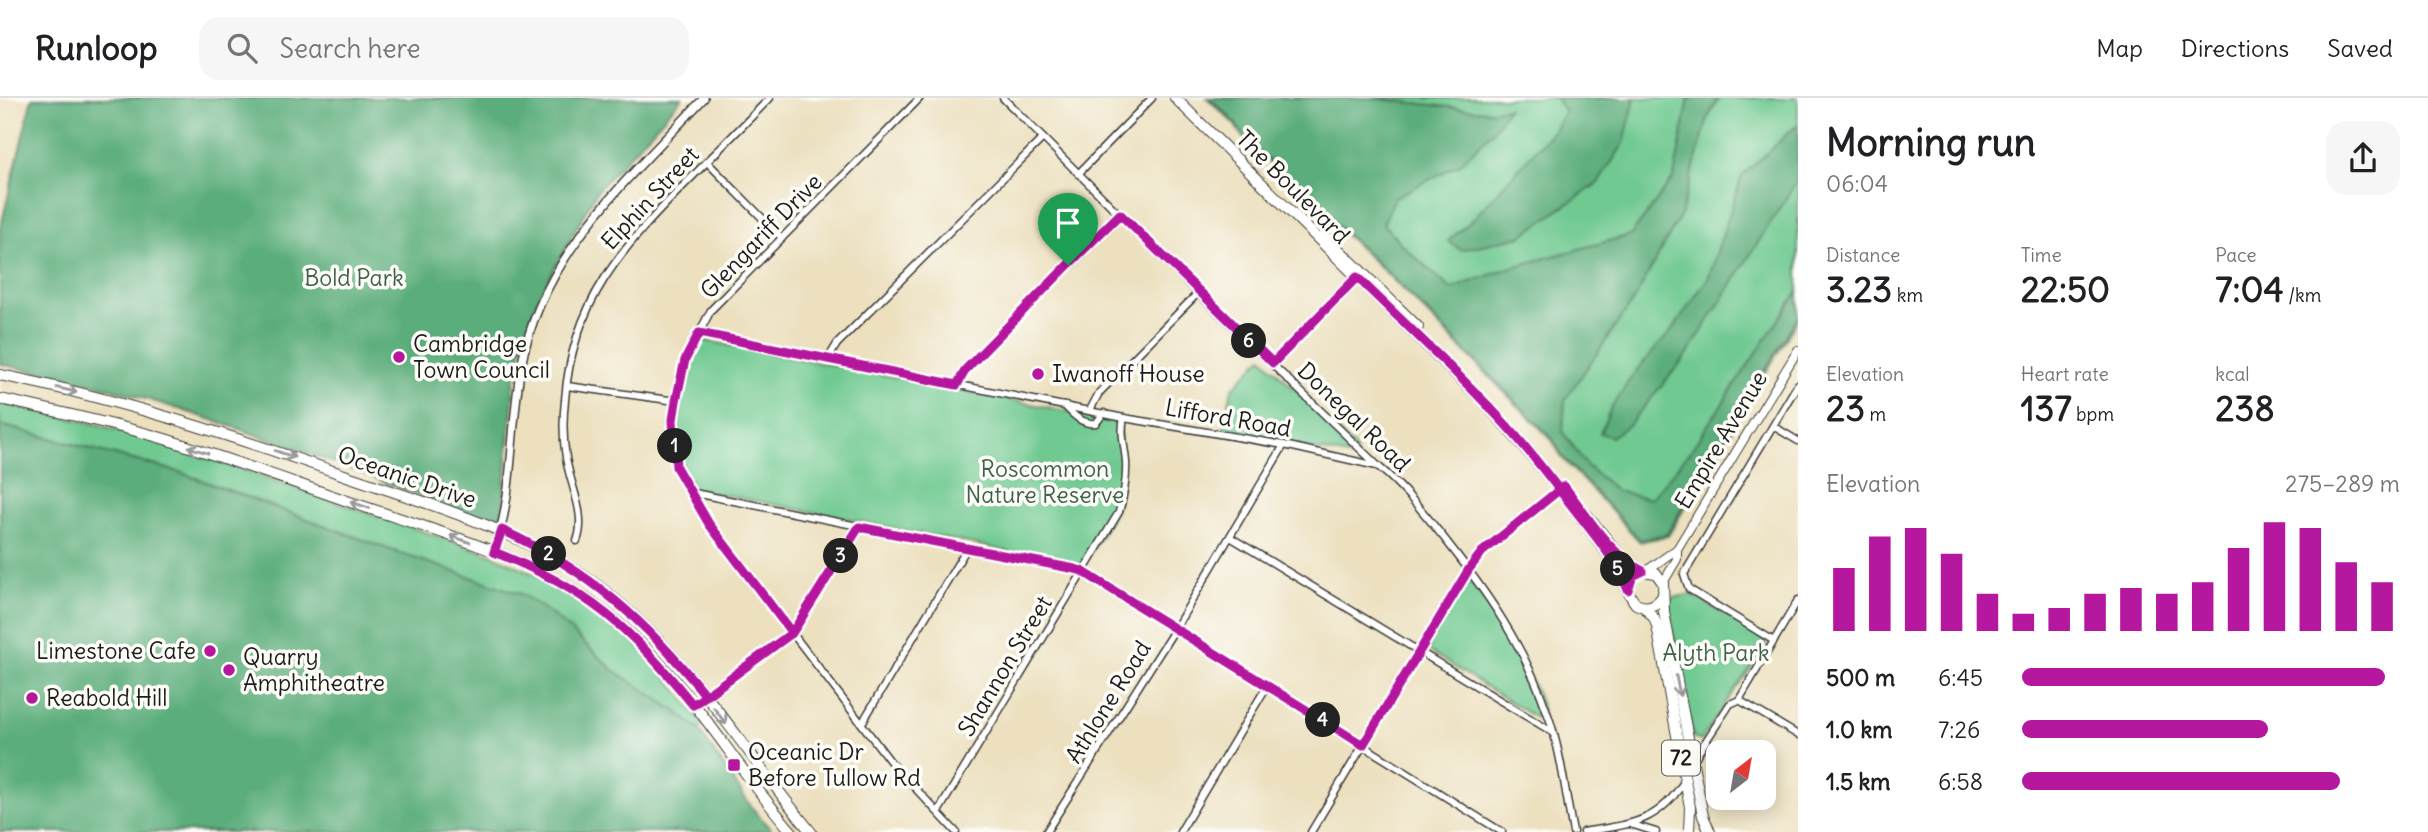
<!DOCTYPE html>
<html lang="en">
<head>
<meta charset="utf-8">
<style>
  :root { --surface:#fff; --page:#f6f6f6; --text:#202124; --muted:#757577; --line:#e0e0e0; --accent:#b5179e }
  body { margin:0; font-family:Delius,sans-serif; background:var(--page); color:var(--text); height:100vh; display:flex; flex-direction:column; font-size:26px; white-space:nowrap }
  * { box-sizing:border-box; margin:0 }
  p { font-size:23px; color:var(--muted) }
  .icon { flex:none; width:38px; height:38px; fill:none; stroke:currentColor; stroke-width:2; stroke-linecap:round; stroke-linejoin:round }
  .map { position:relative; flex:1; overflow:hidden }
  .panel { display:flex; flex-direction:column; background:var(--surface); width:630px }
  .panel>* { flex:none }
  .needle { width:46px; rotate:31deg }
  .controls { position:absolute; left:1706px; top:642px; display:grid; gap:14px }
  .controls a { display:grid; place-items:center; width:70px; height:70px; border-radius:14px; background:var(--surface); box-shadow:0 4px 18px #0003; font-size:35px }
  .pin { position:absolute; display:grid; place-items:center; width:60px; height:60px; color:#fff; margin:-72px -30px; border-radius:50% 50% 50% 0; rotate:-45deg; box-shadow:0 0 7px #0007 }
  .pin .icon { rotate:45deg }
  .km { position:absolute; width:35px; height:35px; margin:-18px; border-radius:50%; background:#222; color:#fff; font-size:19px; line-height:35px; text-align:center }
  .round { display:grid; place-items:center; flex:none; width:74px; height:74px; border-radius:21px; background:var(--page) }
  .overview { display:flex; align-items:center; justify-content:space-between; height:119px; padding:0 28px }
  h1 { font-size:38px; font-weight:800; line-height:52px }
  .stats { display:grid; grid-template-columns:repeat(3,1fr); gap:10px; height:119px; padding:7px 28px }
  .stats div { display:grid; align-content:center }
  .stats b { font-size:35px; font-weight:800 }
  .stats small { font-size:19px; font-weight:400 }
  .stats p { font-size:19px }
  .chart { height:196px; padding:14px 28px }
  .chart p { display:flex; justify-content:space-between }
  .chart svg { width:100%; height:126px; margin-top:7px; stroke:var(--accent); stroke-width:6 }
  ul { padding:0 28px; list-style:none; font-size:23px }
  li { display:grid; grid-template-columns:112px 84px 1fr; align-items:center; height:52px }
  li i { height:18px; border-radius:9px; background:var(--accent) }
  header { display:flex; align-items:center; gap:42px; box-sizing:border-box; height:98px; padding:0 35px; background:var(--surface); border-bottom:2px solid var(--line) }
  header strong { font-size:33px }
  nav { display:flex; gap:38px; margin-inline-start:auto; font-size:24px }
  .search { width:490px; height:63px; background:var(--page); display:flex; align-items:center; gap:18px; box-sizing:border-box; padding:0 24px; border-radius:21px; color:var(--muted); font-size:26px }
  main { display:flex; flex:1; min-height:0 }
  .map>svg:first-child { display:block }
  .green { fill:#6fc991; stroke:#467256; stroke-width:2 }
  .forest { fill:#5bad7b; stroke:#3c644c; stroke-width:2 }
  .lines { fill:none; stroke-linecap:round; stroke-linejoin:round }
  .minor-casing { stroke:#3b3934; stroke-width:9 }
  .tertiary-casing { stroke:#3b3934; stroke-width:10 }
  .secondary-casing { stroke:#3b3934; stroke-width:10 }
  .primary-casing { stroke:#3b3934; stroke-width:12 }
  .minor { stroke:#fff; stroke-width:6 }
  .tertiary { stroke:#fff; stroke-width:7 }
  .secondary { stroke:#fff; stroke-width:8 }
  .primary { stroke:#fff; stroke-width:10 }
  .oneway { stroke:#999 }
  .route-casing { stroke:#fff; stroke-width:14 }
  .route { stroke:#b5179e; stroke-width:9 }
  .poi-dot { fill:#b5179e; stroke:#fdfcf7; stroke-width:2.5 }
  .labels { text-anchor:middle; stroke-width:7; stroke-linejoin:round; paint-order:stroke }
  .shield { fill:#fdfcf7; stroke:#605f5e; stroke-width:2 }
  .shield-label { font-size:21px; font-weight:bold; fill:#1c1c1c }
  .street-label { font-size:23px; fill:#1c1c1c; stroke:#fdfcf7 }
  .park-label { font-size:23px; fill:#3d614b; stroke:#fdfcf7 }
  .poi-label { font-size:23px; fill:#1c1c1c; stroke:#fdfcf7; text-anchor:start }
</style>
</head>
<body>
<header>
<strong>Runloop</strong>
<div class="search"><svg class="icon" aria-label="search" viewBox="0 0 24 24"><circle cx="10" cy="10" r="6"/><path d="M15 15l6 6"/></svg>Search here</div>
<nav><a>Map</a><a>Directions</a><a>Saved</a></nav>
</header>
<main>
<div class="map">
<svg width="1798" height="734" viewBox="0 0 1798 734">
  <rect width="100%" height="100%" fill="#fdfcf7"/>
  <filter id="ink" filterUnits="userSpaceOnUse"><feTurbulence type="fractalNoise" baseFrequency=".0143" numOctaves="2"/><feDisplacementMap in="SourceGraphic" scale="14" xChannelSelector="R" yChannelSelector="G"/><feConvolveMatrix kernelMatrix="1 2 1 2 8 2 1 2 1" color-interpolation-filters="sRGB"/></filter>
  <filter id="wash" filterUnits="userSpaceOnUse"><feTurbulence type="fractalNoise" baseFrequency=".00686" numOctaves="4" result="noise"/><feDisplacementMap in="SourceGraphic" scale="28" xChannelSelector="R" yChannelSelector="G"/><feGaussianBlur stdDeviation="1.57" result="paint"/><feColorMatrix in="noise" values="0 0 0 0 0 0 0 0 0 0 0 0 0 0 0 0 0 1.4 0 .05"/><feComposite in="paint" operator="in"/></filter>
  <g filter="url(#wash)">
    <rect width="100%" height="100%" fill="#ece0bf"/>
    <g class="green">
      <polygon points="1207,0 1798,0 1798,221 1668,438 1640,444 1562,360 1552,342 1386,175 1244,41 1234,26"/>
      <path d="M702,242L1113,322C1120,331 1120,342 1121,353C1126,405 1110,422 1085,464L1075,468L964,444L696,391C669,365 675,285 692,254C694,250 699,246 702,242Z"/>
      <polygon points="1262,259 1354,349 1357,354 1353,359 1223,334 1232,291"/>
      <path d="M0,305L99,327L164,345L493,457C533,475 572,493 606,519C644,549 675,589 704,627L699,632L674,612L612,571L569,531L497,488L399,455L179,374L0,327Z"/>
      <polygon points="1469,484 1475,487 1511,545 1534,589 1543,612 1540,620 1534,619 1429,553 1429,546 1463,488"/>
      <polygon points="1691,496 1762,539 1766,544 1765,551 1728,601 1701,643 1693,639 1669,514 1668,501"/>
    </g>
    <g class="forest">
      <path d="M32,0H682L597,93L536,204L516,269L501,429C371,379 243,328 109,290C74,280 36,274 0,266V132Z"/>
      <polygon points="1210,0 1369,0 1486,13 1508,10 1494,32 1460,66 1395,99 1383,126 1403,148 1451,191 1512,169 1631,137 1674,79 1689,0 1719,0 1708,20 1680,118 1635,200 1565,302 1563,334 1587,368 1617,393 1651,401 1691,352 1798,193 1798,218 1667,436 1640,442 1563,359 1553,341 1387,174 1245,40 1235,25"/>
      <polygon points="1555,0 1635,0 1624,45 1598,85 1521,138 1461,152 1448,143 1472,122 1554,32 1565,13"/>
      <polygon points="1798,26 1798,81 1687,257 1630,326 1611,339 1600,335 1611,310 1634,275 1674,230 1709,178 1742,78"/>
      <polygon points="0,327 179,374 399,455 521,496 546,512 569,531 612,571 674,612 699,632 752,710 773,734 0,734"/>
    </g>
  </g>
  <g filter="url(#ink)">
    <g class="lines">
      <defs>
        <g id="minor">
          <polyline points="920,0 711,212 685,262 673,322 676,370 709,426 890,663 956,734"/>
          <path d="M1003,0L1198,195L1379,369C1404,390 1424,415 1444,440C1486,493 1525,549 1547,614C1561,652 1565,694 1573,734"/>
          <polyline points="707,64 782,140"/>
          <polyline points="1079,75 1152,0"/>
          <polyline points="699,235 1124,320 1284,347 1377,368"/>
          <polyline points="828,261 837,246 1043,40"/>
          <polyline points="1273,265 1358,178"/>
          <polyline points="957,287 966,271 1120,116"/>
          <polyline points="567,288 676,303"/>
          <path d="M1065,308C1073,317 1083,327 1096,325L1104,315"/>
          <polyline points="1090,312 1099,295 1198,195"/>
          <polyline points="1773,328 1798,343"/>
          <polyline points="689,394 1082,473 1502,734"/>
          <polyline points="1230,439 1554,635"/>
          <path d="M577,443C587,417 570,387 566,360C563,342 563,320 565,302C572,204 622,150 687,84C715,56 742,28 770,0"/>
          <polyline points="1774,543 1689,491 1684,476 1798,286"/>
          <polyline points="1739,602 1798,637"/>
          <polyline points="693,607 792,535 859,429"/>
          <polyline points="862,625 967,450"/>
          <polyline points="1693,663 1730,606 1739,602 1798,502"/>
          <path d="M938,714L1119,414C1124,397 1127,382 1126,364C1125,349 1120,335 1124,320"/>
          <polyline points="1630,726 1656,734"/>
          <polyline points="1046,734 1175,531 1284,347"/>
          <polyline points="1180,734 1267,588"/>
          <polyline points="1311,734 1469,471 1481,454 1564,388"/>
          <path d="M1583,734C1630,726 1658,726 1685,682"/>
        </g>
        <path id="tertiary" d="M494,454C514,398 510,328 521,269C541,156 630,80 704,0"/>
        <g id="secondary">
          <polyline points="1646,473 1677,451 1798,252"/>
          <polyline points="1663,485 1677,461 1677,451"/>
        </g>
        <g id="primary">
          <path d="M1175,0L1481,301C1528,352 1574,406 1613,464C1620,473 1630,501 1636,506C1647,512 1658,507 1663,497"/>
          <polyline points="1324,137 1418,229"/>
          <path d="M0,277C120,301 235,339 350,379C444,411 540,438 617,503C694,568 747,657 811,734"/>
          <path d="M0,301C55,313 111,325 165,341C229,361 292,384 356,406C442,435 534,459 607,516C683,574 730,663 792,734"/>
          <polyline points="1587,417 1621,459 1643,473"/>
          <polyline points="1628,492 1633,478 1643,473 1656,475 1663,485 1664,514 1668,536 1703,718 1710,734"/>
          <polyline points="1644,509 1654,520 1657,528 1690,709 1689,734"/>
        </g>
      </defs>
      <use href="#minor" class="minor-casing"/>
      <use href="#tertiary" class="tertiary-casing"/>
      <use href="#secondary" class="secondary-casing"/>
      <use href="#primary" class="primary-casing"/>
      <use href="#minor" class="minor"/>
      <use href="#tertiary" class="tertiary"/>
      <use href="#secondary" class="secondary"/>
      <use href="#primary" class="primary"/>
    </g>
    <defs><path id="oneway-shaft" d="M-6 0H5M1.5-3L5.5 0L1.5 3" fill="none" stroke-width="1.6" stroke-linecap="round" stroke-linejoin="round" transform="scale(1.75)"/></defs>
    <g class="oneway">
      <use href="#oneway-shaft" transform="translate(67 292) rotate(13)"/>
      <use href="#oneway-shaft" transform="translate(198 352) rotate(-162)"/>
      <use href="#oneway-shaft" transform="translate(285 356) rotate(19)"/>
      <use href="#oneway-shaft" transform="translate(360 407) rotate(-161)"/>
      <use href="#oneway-shaft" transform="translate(460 441) rotate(-160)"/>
      <use href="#oneway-shaft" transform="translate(1678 588) rotate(79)"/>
      <use href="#oneway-shaft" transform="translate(720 618) rotate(53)"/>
    </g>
  </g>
  <g class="lines" filter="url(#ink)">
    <defs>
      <path id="route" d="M1068,167L966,271L957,287L699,235L685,262L676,303L673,322L676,369L709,426L792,535L788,538L706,598C646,523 590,473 502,432L494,454C587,490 632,531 693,607L792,535L859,429L1075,471L1082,473L1363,647L1469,471L1482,454L1559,392L1564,388C1587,417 1609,457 1643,473L1633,478L1628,492C1616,461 1592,434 1572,408C1553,384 1535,360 1515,337C1466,282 1410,231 1357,179L1273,265L1120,116L1068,167"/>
    </defs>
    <use href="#route" class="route-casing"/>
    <use href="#route" class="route"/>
  </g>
  <g class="poi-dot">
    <circle cx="399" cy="259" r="7"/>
    <circle cx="1038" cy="276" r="7"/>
    <circle cx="210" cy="553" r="7"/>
    <circle cx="229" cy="572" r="7"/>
    <circle cx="32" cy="600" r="7"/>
    <rect x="727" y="660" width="14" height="14" rx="3.5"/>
  </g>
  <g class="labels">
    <rect class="shield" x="1662" y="642.5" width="38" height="35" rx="5"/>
    <g class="shield-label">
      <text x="1681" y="667">72</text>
    </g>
    <g class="street-label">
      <text transform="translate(1293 89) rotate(45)" y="8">The Boulevard</text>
      <text transform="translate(650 100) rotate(-47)" y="8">Elphin Street</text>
      <text transform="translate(761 138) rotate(-46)" y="8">Glengariff Drive</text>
      <text transform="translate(1354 319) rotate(44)" y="8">Donegal Road</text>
      <text transform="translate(1228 320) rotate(10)" y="8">Lifford Road</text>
      <text transform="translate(1721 342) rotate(-59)" y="8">Empire Avenue</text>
      <text transform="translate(407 379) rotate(19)" y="8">Oceanic Drive</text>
      <text transform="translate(1005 568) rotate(-59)" y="8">Shannon Street</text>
      <text transform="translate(1108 604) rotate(-58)" y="8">Athlone Road</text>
    </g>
    <g class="park-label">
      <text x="354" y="188">Bold Park</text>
      <text x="1045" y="379">Roscommon<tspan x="1045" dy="26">Nature Reserve</tspan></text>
      <text x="1716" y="563">Alyth Park</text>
    </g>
    <g class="poi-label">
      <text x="413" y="254">Cambridge<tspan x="413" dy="26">Town Council</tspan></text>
      <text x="1052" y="284">Iwanoff House</text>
      <text x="196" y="561" text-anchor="end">Limestone Cafe</text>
      <text x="243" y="567">Quarry<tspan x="243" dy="26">Amphitheatre</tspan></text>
      <text x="46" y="608">Reabold Hill</text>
      <text x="748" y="662">Oceanic Dr<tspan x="748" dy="26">Before Tullow Rd</tspan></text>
    </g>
  </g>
</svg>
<div class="controls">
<a><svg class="needle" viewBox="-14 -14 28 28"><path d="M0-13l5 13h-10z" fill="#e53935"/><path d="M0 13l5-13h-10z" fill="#757577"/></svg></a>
</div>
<div class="pin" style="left:1068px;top:167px;background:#1e9e55"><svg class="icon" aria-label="arrive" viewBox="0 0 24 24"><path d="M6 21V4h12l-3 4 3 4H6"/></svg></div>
<b class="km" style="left:675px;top:348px">1</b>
<b class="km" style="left:549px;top:456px">2</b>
<b class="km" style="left:841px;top:458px">3</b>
<b class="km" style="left:1323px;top:622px">4</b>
<b class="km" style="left:1618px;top:471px">5</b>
<b class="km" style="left:1249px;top:243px">6</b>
</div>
<section class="panel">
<div class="overview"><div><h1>Morning run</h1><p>06:04</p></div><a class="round"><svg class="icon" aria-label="share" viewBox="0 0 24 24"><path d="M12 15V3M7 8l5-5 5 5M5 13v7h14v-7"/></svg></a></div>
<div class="stats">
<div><p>Distance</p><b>3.23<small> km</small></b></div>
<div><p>Time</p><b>22:50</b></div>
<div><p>Pace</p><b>7:04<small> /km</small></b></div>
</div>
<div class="stats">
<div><p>Elevation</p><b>23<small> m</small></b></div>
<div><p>Heart rate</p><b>137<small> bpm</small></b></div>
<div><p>kcal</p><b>238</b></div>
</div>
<div class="chart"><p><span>Elevation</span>275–289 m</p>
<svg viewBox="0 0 160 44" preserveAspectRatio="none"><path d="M5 44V22M15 44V11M25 44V8M35 44V17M45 44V31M55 44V38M65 44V36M75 44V31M85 44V29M95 44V31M105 44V27M115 44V15M125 44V6M135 44V8M145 44V20M155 44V27"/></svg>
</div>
<ul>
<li><b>500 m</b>6:45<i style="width:96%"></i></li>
<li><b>1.0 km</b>7:26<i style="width:65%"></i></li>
<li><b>1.5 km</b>6:58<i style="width:84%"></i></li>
</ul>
</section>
</main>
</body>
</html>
